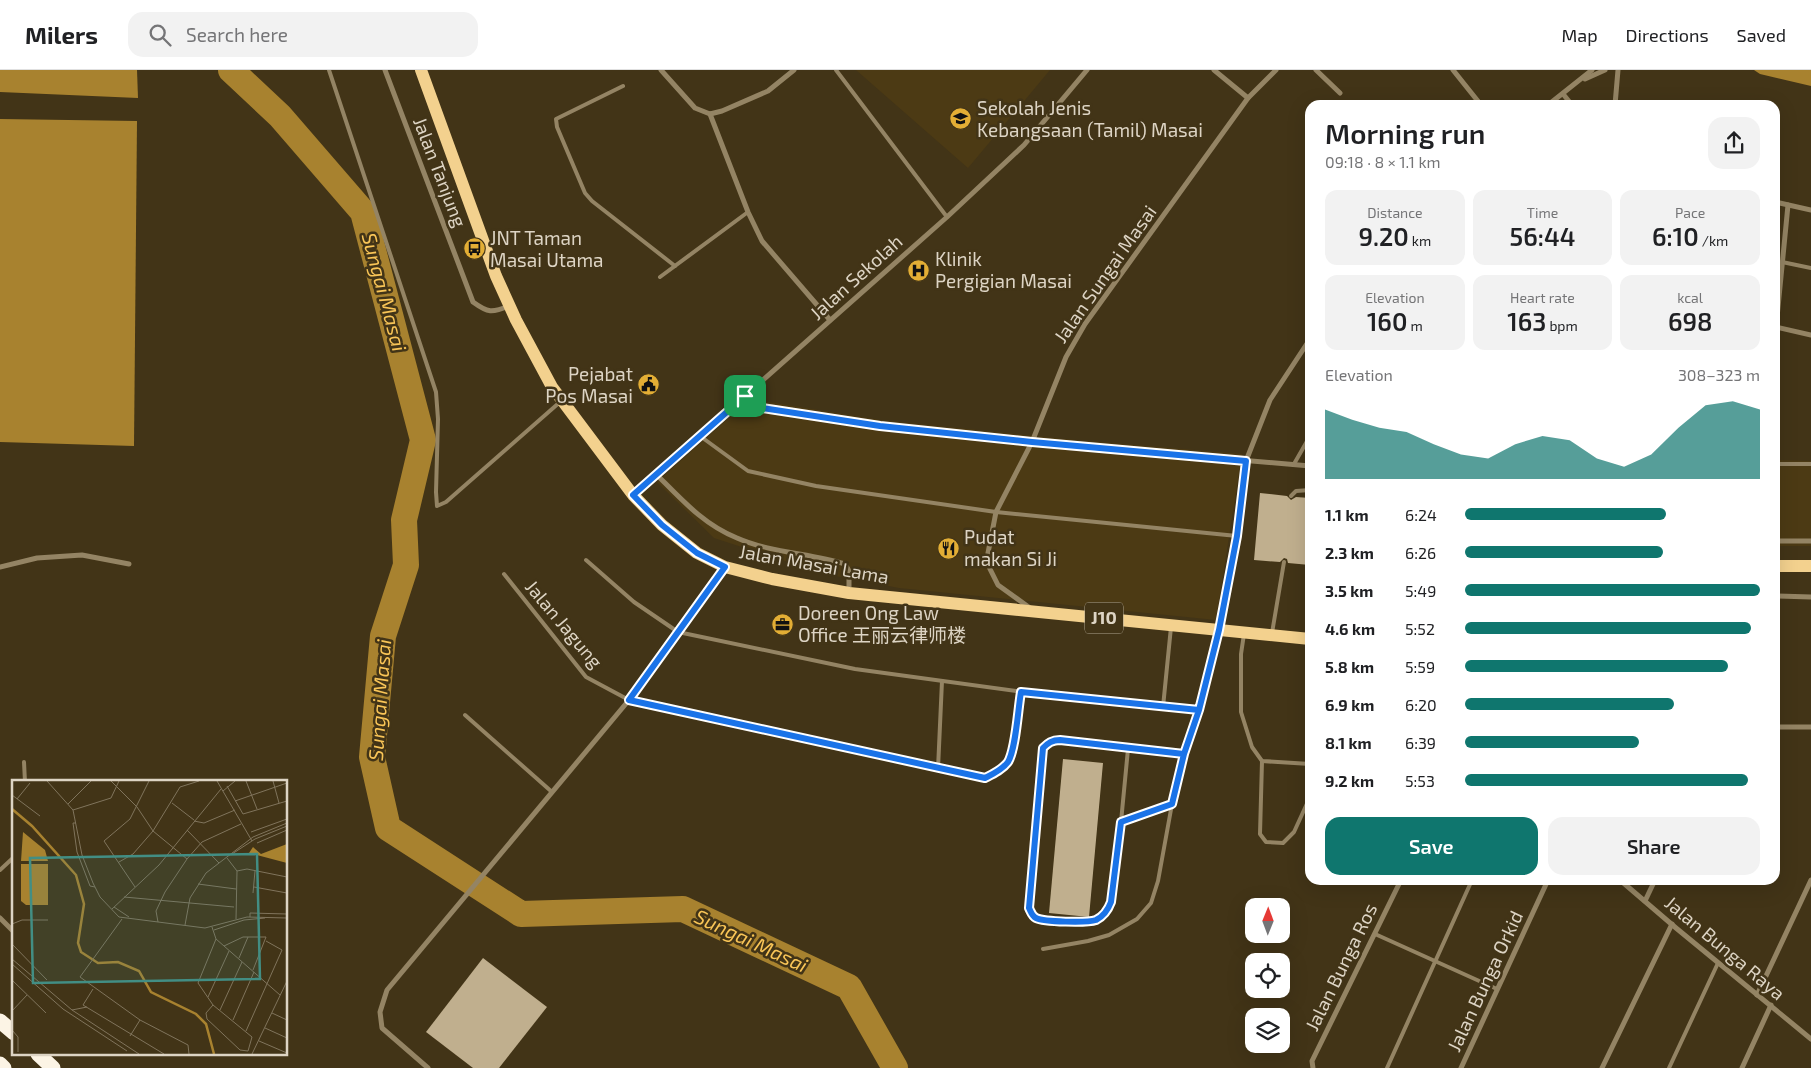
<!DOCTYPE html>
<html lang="en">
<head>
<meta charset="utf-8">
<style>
  :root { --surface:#fff; --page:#f2f2f2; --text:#202124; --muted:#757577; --line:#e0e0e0; --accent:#0f766e }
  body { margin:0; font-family:"Exo 2","Noto Sans SC",sans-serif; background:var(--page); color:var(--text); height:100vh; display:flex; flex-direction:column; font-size:19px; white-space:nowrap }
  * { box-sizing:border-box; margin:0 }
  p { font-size:16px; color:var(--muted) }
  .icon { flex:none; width:28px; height:28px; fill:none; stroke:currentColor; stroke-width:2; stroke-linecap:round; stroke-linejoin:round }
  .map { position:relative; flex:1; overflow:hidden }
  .details { position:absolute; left:1305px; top:30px; width:475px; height:785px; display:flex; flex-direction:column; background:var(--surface); border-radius:15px; box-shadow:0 5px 20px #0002 }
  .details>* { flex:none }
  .needle { width:32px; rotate:1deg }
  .tools { position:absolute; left:1245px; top:828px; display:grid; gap:10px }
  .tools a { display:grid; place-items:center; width:45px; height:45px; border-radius:10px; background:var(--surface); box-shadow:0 5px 20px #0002; font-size:25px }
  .pin { position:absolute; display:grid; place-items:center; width:42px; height:42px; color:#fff; margin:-21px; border-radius:10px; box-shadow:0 2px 8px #0006 }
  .round { display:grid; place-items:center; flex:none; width:52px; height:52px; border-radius:15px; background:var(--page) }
  .head { display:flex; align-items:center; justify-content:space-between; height:85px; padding:0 20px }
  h1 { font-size:28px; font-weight:600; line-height:38px }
  .stats { display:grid; grid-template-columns:repeat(3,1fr); gap:8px; height:85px; padding:5px 20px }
  .stats div { display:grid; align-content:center; border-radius:12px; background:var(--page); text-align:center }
  .stats b { font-size:25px; font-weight:600 }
  .stats small { font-size:14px; font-weight:400 }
  .stats p { font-size:14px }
  .chart { height:140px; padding:10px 20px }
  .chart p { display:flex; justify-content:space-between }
  .chart svg { width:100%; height:90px; margin-top:5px; fill:var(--accent); opacity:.7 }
  .cta { display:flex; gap:10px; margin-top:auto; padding:10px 20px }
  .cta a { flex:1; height:58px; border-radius:15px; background:var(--accent); color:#fff; font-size:20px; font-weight:600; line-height:58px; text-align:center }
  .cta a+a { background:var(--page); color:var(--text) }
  ul { padding:0 20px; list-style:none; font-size:16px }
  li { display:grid; grid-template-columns:80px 60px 1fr; align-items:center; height:38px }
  li i { height:12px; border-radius:6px; background:var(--accent) }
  header { display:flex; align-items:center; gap:30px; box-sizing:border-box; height:70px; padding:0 25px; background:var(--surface); border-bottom:1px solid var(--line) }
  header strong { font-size:24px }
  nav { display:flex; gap:28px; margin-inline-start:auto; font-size:18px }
  .search { width:350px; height:45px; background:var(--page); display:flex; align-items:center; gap:12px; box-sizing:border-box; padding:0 18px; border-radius:15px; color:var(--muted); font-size:19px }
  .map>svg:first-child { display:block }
  .built { fill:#4c3a14 }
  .water { fill:#a8822f }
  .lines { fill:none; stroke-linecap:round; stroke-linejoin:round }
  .river { stroke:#a8822f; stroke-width:26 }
  .building { fill:#c0af8e }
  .lane { stroke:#948464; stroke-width:4 }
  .street { stroke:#948464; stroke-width:5 }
  .primary { stroke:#f3d18e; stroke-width:12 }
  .highway { stroke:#fcf4e5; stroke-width:15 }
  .route-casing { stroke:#fff; stroke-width:10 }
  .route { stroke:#1a73e8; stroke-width:6 }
  .labels { text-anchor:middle; stroke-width:5; stroke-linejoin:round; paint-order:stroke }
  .shield { fill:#423417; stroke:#aea490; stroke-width:1 }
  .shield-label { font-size:18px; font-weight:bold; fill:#ddd4c4 }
  .poi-label { font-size:19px; fill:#ddd4c4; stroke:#423417; text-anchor:start }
  .street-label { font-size:19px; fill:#ddd4c4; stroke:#423417 }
  .water-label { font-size:20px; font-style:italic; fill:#f9c557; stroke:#423417 }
  .inset-river { fill:none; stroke:#a8822f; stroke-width:2.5 }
  .inset-road { fill:none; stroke:#80745c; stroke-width:1 }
  .view { fill:#428e84; fill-opacity:0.15; stroke:#428e84; stroke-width:2.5 }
  .inset-edge { fill:none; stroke:#ddd4c4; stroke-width:2.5 }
</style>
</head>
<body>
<header>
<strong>Milers</strong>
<div class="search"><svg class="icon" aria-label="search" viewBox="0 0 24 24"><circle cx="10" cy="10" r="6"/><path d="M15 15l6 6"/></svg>Search here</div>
<nav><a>Map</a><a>Directions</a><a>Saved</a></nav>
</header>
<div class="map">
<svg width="1811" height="998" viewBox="0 0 1811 998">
  <rect width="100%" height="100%" fill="#423417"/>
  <g class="built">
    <polygon points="856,0 1050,0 968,98"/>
    <polygon points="753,326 762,331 880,350 1064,369 1242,384 1216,550 899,518 825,504 714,468 657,412"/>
    <polygon points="1775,390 1811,391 1811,476 1775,476"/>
  </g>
  <g class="water">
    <polygon points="0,0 137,0 138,28 0,22"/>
    <polygon points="1754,0 1811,0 1811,16 1760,4"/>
    <polygon points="0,49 137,51 134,376 0,372"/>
  </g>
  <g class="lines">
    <polyline class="river" points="231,0 280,46 363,142 423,370 404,450 406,495 383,566 372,687 388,758 521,844 683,839 849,917 895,998"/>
  </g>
  <g class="building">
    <polygon points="1260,423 1287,426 1291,430 1296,427 1310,428 1310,495 1288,493 1287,489 1284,488 1280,492 1254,490"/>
    <polygon points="1063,689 1103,693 1089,847 1049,843"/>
    <polygon points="483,888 547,937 499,998 473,998 426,962"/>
  </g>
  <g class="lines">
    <g class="lane">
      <polyline points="329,0 436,322 438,349 436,422 437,436 446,432 560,332"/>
      <polyline points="836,0 947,147"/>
      <polyline points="623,16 556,49 557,57 585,123 592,131 675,196"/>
      <polyline points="1782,192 1811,198"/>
      <polyline points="660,207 748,142"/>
      <polyline points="700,366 748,401 816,416 996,442 1237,466"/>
      <polyline points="1294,394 1310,366"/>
      <polyline points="1775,394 1811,394"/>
      <polyline points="1291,426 1296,421 1310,420"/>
      <polyline points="586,490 634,532 678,562 855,599 1038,624 1199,640"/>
      <path d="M504,504L586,607L629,630L985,708C993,704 1002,700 1007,692C1016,679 1018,638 1021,621"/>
      <polyline points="1272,563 1284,492"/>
      <polyline points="1244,564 1241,584 1241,642 1252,677 1262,691 1310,694"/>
      <polyline points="1163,637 1171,557"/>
      <polyline points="465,645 552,722"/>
      <path d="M1128,679L1121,752L1111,832C1099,861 1063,851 1038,849C1031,845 1029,841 1029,833L1041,686C1044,675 1049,671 1060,670L1184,684"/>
      <polyline points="1262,691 1260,764 1266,772 1283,773 1294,762 1310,727"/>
      <polyline points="24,692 25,712"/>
      <polyline points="938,699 942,611"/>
      <polyline points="1121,752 1172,734"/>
      <polyline points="0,800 14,787"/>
      <polyline points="1375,864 1497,919"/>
      <polyline points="1043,879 1088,871 1109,865 1137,849 1151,833 1158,811 1172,734 1184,684 1199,640 1219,562"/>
      <polyline points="1387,998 1472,810"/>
      <polyline points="1669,998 1718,893"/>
    </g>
    <g class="street">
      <path d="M385,0L473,232C488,243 492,243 509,236"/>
      <polyline points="661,0 695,38 710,44"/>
      <polyline points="1214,0 1248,28"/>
      <polyline points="1316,0 1340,23"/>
      <polyline points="1453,0 1481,35"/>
      <polyline points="1585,9 1605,0"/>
      <polyline points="1563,24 1572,35"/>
      <polyline points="1548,35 1592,0"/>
      <polyline points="1615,35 1618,0"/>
      <polyline points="710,44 748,142 762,171 830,250"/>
      <polyline points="710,44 722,41 768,21 794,0"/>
      <polyline points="1775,132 1811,140"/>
      <polyline points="1776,257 1811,265"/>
      <polyline points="1775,268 1788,135"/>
      <polyline points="745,326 754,335 763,338 880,355 1032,372 1310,396"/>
      <path d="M657,405C681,429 704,455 737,468C771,483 810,483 845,494L849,501V523"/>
      <polyline points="633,425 947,147 1024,75 1087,0"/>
      <polyline points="1775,471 1811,471"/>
      <polyline points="0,497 37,488 82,485 129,494"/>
      <polyline points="1775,526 1811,527"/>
      <polyline points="1030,538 998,515 990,499 988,483 996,442 1032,372 1066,287 1085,254 1248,28 1276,0"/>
      <polyline points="1219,559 1237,466 1246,391 1270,330 1310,269"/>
      <polyline points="1775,657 1811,657"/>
      <polyline points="1620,810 1676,858 1811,969"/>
      <polyline points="1645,831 1655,810"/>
      <polyline points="0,848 14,862"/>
      <polyline points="1757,925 1811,810"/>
      <polyline points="428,998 382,958 380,942 387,920 629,630 724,497"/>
      <polyline points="1313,998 1312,991 1401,810"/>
      <polyline points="1461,998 1548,810"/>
      <polyline points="1602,998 1672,854"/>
      <polyline points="1742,998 1771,935"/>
    </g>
    <g class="primary">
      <polyline points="421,0 496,206 516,250 552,317 633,425 662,455 697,483 725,497 772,509 849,523 1310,569"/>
      <polyline points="1775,496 1811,496"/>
    </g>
    <g class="highway">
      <polyline points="0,951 14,963"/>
      <polyline points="38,984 53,998"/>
      <polyline points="0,994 4,998"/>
    </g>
  </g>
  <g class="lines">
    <defs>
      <path id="route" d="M745,326L633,425L662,455L697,483L725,497L629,630L985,708C993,704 1002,700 1008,692C1016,679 1018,638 1021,622L1199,640L1184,684L1060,670C1052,670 1048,673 1043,678L1029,838C1031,842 1032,846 1036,848C1044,852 1087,853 1096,850C1104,846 1108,840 1111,832L1121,752L1172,734L1184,684L1199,640L1219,560L1237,466L1246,391L1032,372L880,356L762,338L754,335L745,326"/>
    </defs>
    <use href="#route" class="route-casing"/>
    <use href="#route" class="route"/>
  </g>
  <defs>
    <symbol id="school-disc" viewBox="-11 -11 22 22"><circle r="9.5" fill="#e3ae35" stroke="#423417"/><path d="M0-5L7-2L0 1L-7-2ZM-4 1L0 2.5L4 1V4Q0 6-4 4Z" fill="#111"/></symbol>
    <symbol id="bus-disc" viewBox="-11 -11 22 22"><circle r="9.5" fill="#e3ae35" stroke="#423417"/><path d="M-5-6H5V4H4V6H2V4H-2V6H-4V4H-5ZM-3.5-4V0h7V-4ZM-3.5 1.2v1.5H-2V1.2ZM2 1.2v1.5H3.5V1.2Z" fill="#111"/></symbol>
    <symbol id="hospital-disc" viewBox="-11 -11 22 22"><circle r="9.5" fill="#e3ae35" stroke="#423417"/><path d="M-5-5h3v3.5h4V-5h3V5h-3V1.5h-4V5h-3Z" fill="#111"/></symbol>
    <symbol id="civic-disc" viewBox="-11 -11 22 22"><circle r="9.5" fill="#e3ae35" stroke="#423417"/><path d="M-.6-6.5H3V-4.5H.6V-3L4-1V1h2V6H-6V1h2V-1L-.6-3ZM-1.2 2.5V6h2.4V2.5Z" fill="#111"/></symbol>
    <symbol id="restaurant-disc" viewBox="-11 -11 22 22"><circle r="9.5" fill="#e3ae35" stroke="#423417"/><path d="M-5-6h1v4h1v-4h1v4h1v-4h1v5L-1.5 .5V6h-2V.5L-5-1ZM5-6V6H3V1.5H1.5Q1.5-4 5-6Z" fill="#111"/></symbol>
    <symbol id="office-disc" viewBox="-11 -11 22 22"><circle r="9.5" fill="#e3ae35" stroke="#423417"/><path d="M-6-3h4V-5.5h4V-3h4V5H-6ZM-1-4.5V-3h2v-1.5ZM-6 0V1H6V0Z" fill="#111"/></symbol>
  </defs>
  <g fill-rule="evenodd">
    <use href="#school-disc" x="948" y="36" width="25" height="25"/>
    <use href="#bus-disc" x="462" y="166" width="25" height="25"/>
    <use href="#hospital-disc" x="906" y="188" width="25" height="25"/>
    <use href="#civic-disc" x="636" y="302" width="25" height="25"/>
    <use href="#restaurant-disc" x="936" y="466" width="25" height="25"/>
    <use href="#office-disc" x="770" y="542" width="25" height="25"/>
  </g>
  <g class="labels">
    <rect class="shield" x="1085" y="532.5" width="38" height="31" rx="4"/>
    <g class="shield-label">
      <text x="1104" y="554">J10</text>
    </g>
    <g class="poi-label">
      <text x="977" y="45">Sekolah Jenis<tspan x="977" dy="22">Kebangsaan (Tamil) Masai</tspan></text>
      <text x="490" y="175">JNT Taman<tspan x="490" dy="22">Masai Utama</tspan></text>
      <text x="935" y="196">Klinik<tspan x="935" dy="22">Pergigian Masai</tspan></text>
      <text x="633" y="311" text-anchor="end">Pejabat<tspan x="633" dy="22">Pos Masai</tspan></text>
      <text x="964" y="474">Pudat<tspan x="964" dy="22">makan Si Ji</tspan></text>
      <text x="798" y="550">Doreen Ong Law<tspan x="798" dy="22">Office 王丽云律师楼</tspan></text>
    </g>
    <g class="street-label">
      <text transform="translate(440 102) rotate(69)" y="7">Jalan Tanjung</text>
      <text transform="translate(1105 204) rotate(-55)" y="7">Jalan Sungai Masai</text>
      <text transform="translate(856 207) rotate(-42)" y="7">Jalan Sekolah</text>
      <text transform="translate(814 494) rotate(10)" y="7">Jalan Masai Lama</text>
      <text transform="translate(564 554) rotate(50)" y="7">Jalan Jagung</text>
      <text transform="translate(1725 878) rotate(40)" y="7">Jalan Bunga Raya</text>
      <text transform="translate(1341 897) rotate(-64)" y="7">Jalan Bunga Ros</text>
      <text transform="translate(1485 911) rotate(-65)" y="7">Jalan Bunga Orkid</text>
    </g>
    <g class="water-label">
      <text transform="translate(384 222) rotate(75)" y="7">Sungai Masai</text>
      <text transform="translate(380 630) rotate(-86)" y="7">Sungai Masai</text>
      <text transform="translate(751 871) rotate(25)" y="7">Sungai Masai</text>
    </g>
  </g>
  <g transform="translate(12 710)">
    <rect width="275" height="275" fill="#423417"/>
    <path d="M11,52L33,70L36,81H9ZM275,64V83L237,73L241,67L249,74ZM9,84H36V125H14L9,121Z" fill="#a8822f"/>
    <path class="inset-river" d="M0,29L20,46L64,95L72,124L66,163L69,172L86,183L106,182L127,191L139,212L184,234L194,244L202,274"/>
    <path class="inset-road" d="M35,1L61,30L70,75L81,103L88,117L107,137L193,148L235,137L275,138M99,1L125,27L141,51L175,79M205,1L240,61M234,1L245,29M261,1L267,23M215,6L231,34L275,21M168,7L187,1M211,11L223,1M0,15L28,36M5,19L18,3M223,21L275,3M160,23L182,40M56,24L79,1M61,30L99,18L107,1M182,41L192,43L223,30M64,43H61L65,72L78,106L83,107M175,50L207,83M239,52L275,39M245,63L275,50M220,74L243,59L275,46M215,78L225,91M107,82L121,74L141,51L168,7M225,91L235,89L275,97M186,104L224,109M123,107L92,61L118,39L137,1M242,107L275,113M241,113L243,91M112,117L222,127M102,127L117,137M100,129L147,85L209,9M238,137V133L275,134M110,139L68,197L128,240L176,265L177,274M224,139L225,91M146,142L144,131L153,112L175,79L190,62L229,44M0,144L10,140H36M173,145L178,118L194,93L241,57L275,43M200,147L204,159L268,215M202,150L232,140L253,138M0,164L35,200M212,166L231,157H254L241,190M227,178L236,157M0,179L60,230L127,274M0,184L51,229L115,271M0,200L34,233M81,209L71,225L152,274M196,217L217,171M201,225L194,233L195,239L228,270L236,271L240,257L201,225L186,203L204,159M60,230L75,227M208,230L230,182M0,231L15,215M260,233L275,240M221,240L242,192M253,248L275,258M0,250L6,257V272M234,251L270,170L254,161M118,256L128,240M247,261L275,273M240,274L275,201"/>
    <path class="view" d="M245,74L248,199L21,203L18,78Z"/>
    <rect width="275" height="275" class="inset-edge"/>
  </g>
</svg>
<div class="tools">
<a><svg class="needle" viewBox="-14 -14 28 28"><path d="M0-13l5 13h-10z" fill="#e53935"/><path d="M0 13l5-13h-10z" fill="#757577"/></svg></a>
<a><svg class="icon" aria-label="locate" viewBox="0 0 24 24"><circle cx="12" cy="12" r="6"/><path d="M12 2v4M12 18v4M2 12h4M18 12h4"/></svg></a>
<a><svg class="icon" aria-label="layers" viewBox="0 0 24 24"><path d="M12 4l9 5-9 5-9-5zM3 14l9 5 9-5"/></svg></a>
</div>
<div class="pin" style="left:745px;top:326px;background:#1e9e55"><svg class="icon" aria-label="arrive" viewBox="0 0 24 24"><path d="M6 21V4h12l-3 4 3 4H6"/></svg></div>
<section class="details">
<div class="head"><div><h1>Morning run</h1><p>09:18 · 8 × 1.1 km</p></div><a class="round"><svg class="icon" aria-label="share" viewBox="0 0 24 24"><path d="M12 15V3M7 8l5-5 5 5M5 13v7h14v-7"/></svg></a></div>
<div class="stats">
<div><p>Distance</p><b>9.20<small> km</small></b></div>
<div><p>Time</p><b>56:44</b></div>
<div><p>Pace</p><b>6:10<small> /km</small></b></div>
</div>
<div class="stats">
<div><p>Elevation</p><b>160<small> m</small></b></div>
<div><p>Heart rate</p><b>163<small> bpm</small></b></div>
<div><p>kcal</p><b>698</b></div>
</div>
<div class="chart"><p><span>Elevation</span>308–323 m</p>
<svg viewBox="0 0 160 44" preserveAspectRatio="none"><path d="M0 44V10L10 15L20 19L30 21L40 27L50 32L60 34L70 27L80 23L90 25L100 34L110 38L120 32L130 19L140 8L150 6L160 10V44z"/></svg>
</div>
<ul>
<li><b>1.1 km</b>6:24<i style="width:68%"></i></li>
<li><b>2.3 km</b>6:26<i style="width:67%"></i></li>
<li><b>3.5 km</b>5:49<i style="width:100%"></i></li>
<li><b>4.6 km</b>5:52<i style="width:97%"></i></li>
<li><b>5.8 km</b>5:59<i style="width:89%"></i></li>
<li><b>6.9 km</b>6:20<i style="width:71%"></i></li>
<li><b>8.1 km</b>6:39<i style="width:59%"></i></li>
<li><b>9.2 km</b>5:53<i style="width:96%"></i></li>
</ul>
<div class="cta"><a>Save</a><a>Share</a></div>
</section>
</div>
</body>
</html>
